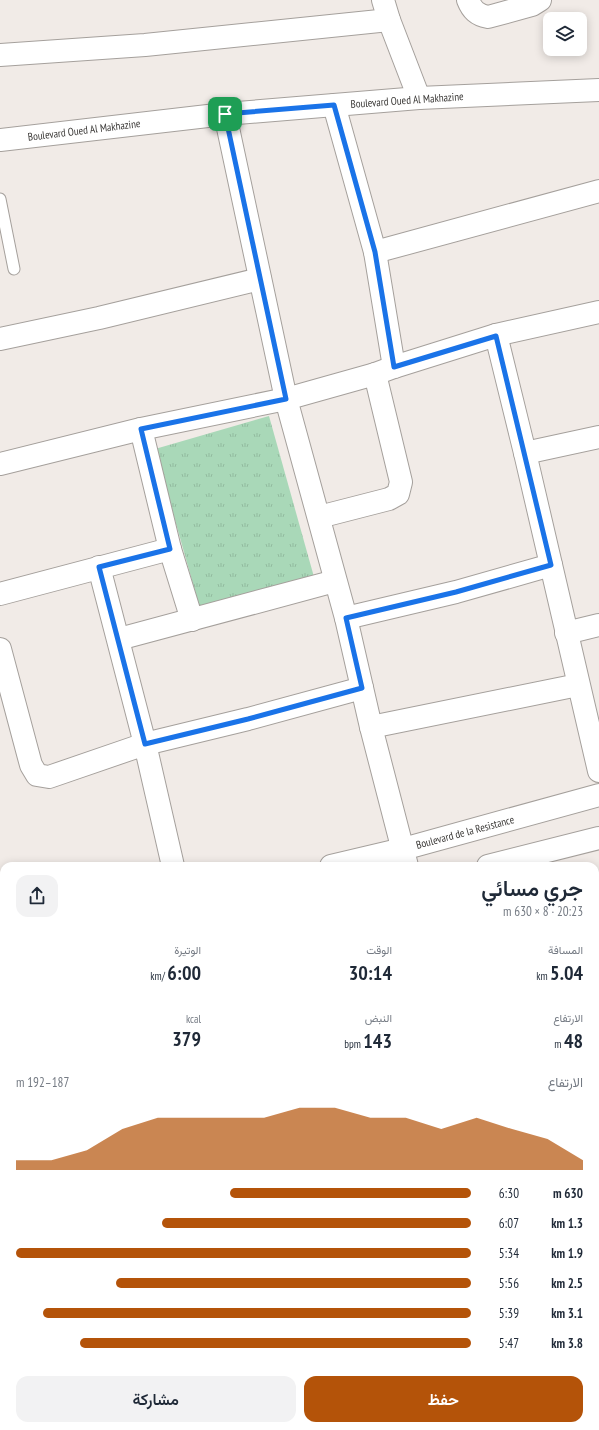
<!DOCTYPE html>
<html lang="ar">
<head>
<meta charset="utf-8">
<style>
  :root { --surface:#fff; --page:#f2f2f3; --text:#1f2937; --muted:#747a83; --accent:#b45309 }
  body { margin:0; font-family:"PT Sans Narrow",Vazirmatn,sans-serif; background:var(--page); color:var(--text); direction:rtl; height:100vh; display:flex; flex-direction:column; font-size:15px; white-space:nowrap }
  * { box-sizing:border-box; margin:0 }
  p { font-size:13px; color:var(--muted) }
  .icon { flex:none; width:22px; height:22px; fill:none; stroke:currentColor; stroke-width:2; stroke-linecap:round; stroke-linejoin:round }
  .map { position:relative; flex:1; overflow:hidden; direction:ltr }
  .sheet { position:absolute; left:0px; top:862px; width:599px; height:568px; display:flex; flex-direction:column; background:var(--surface); border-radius:12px 12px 0 0; box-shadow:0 2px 10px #0003; direction:rtl }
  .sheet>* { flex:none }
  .fabs { position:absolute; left:543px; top:12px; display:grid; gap:8px }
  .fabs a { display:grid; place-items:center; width:44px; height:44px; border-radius:8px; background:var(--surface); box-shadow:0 2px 10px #0003; font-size:20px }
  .pin { position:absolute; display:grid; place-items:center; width:34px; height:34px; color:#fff; margin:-17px; border-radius:8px; box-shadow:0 2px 6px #0006 }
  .round { display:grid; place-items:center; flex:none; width:42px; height:42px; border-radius:12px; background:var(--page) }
  .headline { display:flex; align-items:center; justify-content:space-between; height:68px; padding:0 16px }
  h1 { font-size:22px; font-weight:600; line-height:30px }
  .metrics { display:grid; grid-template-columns:repeat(3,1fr); gap:6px; height:68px; padding:4px 16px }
  .metrics div { display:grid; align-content:center }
  .metrics b { font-size:20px; font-weight:600 }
  .metrics small { font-size:11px; font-weight:400 }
  .metrics p { font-size:11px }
  .chart { height:112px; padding:8px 16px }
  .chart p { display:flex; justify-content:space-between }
  .chart svg { width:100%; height:72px; margin-top:4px; fill:var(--accent); opacity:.7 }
  .primary-button { display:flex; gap:8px; margin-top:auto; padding:8px 16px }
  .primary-button a { flex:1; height:46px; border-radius:12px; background:var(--accent); color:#fff; font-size:16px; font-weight:600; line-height:46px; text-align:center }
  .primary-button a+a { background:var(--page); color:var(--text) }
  ul { padding:0 16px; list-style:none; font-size:13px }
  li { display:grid; grid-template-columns:64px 48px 1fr; align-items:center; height:30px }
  li i { height:10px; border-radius:5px; background:var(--accent) }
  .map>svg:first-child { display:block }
  .grass { fill:url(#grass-tufts) }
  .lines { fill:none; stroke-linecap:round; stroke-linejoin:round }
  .service-casing { stroke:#a5a09c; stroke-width:13 }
  .minor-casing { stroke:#a5a09c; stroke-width:24 }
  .tertiary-casing { stroke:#a5a09c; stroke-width:24 }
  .secondary-casing { stroke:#a5a09c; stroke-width:24 }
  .service { stroke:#fff; stroke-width:11 }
  .minor { stroke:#fff; stroke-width:22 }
  .tertiary { stroke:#fff; stroke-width:22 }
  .secondary { stroke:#fff; stroke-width:22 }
  .route-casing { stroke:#fff; stroke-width:8 }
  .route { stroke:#1a73e8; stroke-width:5 }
  .labels { text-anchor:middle; stroke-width:4; stroke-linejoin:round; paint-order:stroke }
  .street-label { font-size:11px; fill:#3b3937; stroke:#fff }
</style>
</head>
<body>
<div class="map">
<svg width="599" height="1430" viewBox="0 0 599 1430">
  <defs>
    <pattern id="grass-tufts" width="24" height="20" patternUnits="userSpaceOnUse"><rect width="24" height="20" fill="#a9d8b8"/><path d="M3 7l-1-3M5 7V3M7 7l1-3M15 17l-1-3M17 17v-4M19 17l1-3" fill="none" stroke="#92ba9f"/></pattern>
  </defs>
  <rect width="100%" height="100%" fill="#f1ebe7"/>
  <polygon class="grass" points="269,416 314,577 200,609 155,449"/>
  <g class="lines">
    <defs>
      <polyline id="service" points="0,199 14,269"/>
      <g id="minor">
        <polyline points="383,0 389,20 419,98"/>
        <path d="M468,0C472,10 477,15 488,17L532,5L540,0"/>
        <polyline points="0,55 145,45 389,20"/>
        <polyline points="334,105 375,252 394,367"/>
        <polyline points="225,114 286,399 346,618 371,727 407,866"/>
        <polyline points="375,252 599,191"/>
        <polyline points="496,335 525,453 599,771"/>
        <polyline points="0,339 99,318 260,279"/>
        <polyline points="141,429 170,549 192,620"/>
        <polyline points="525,453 599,437"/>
        <polyline points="0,464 141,429 286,399 375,374 394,367 496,335 599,312"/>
        <polyline points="319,517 389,499 398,494 401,482 375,374"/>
        <polyline points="99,567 145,744 173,866"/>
        <polyline points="0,594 170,549"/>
        <polyline points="346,618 456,592 551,565"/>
        <polyline points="566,633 599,625"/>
        <polyline points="119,639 335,581"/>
        <polyline points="0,649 31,765 37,775 49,777 145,744 248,719 362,688"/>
        <polyline points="371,727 578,685"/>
        <polyline points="595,943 599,942"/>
        <polyline points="0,1029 4,1046"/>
        <polyline points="0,1131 4,1130"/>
        <polyline points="595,1167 599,1167"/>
        <polyline points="0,1226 4,1225"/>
        <polyline points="0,1396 4,1395"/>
        <polyline points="595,1397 599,1413"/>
        <polyline points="23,1426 24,1430"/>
        <polyline points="152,1426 153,1430"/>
        <polyline points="342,1426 343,1430"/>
        <polyline points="465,1426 466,1430"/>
        <polyline points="544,1430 559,1426"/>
      </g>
      <polyline id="tertiary" points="0,140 225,114 419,98 599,90"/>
      <g id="secondary">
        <polyline points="331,866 403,849 599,795"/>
        <polyline points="488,866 599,838"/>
        <polyline points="0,949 4,948"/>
        <polyline points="0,990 4,989"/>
      </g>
    </defs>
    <use href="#service" class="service-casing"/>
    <use href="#minor" class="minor-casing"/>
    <use href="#tertiary" class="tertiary-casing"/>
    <use href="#secondary" class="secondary-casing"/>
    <use href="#service" class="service"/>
    <use href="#minor" class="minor"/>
    <use href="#tertiary" class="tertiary"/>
    <use href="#secondary" class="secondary"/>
  </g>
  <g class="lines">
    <defs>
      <polygon id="route" points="334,105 375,252 394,367 496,336 551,565 456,592 346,618 362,688 248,719 145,744 99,567 170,549 141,429 286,399 225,114"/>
    </defs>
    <use href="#route" class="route-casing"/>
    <use href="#route" class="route"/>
  </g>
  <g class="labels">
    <g class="street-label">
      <text transform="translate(407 100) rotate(-4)" y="4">Boulevard Oued Al Makhazine</text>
      <text transform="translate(84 130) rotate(-7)" y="4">Boulevard Oued Al Makhazine</text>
      <text transform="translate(465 832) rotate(-15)" y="4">Boulevard de la Resistance</text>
    </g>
  </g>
</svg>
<div class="fabs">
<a><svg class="icon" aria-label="layers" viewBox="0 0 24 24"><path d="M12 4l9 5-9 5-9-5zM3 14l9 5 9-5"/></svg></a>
</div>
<div class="pin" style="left:225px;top:114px;background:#1e9e55"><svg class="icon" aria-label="arrive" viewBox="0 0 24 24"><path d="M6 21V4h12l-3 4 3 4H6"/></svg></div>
<section class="sheet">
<div class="headline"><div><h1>جري مسائي</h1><p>20:23 · 8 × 630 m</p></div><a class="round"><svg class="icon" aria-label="share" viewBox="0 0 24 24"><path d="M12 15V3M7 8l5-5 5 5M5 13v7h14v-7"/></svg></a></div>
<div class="metrics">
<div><p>المسافة</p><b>5.04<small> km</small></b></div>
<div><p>الوقت</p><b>30:14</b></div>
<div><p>الوتيرة</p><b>6:00<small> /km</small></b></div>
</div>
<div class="metrics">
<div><p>الارتفاع</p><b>48<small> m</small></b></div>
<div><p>النبض</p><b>143<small> bpm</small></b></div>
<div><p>kcal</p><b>379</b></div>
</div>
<div class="chart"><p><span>الارتفاع</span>187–192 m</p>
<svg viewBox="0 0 160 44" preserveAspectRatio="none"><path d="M0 44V38L10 38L20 32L30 19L40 12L50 12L60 12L70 12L80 6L90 6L100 12L110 12L120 19L130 12L140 19L150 25L160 38V44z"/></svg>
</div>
<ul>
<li><b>630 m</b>6:30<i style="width:53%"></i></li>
<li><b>1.3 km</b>6:07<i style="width:68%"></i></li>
<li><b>1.9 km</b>5:34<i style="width:100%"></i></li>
<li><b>2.5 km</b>5:56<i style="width:78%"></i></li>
<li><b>3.1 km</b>5:39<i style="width:94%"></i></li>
<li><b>3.8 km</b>5:47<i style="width:86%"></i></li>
</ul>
<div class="primary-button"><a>حفظ</a><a>مشاركة</a></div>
</section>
</div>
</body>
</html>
